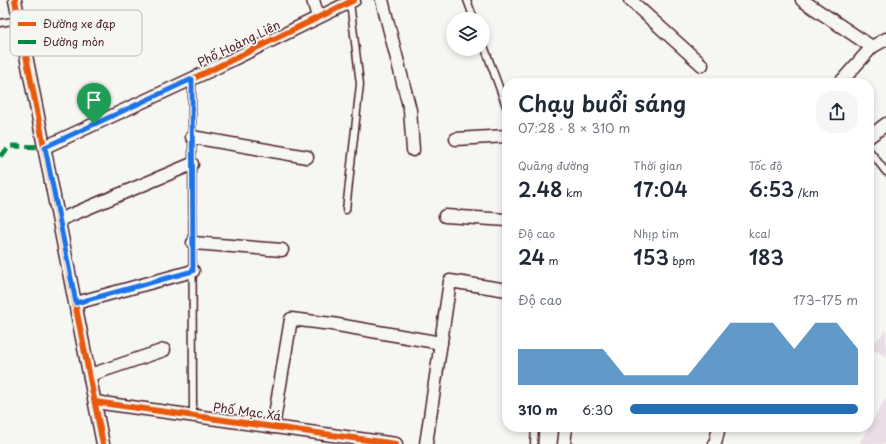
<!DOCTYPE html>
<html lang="vi">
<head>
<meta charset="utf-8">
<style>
  :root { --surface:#fff; --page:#f6f6f7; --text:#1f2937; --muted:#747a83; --accent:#1f6fb2 }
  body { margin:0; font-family:"Playpen Sans",sans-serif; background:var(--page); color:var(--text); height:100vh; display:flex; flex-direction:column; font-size:15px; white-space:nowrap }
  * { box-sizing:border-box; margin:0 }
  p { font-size:13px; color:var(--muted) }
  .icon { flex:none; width:22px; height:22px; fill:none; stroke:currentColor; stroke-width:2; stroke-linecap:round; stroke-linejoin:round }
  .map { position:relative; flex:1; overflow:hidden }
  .side { position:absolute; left:502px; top:78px; width:372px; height:354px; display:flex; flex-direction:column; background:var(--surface); border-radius:16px; box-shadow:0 2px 6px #0003 }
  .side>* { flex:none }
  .buttons { position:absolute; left:446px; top:12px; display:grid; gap:8px }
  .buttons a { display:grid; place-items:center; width:44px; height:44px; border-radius:50%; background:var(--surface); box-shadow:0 2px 6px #0003; font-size:20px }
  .pin { position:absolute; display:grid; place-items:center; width:34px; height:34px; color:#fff; margin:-41px -17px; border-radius:50% 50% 50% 0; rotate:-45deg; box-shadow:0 0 4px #0007 }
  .pin .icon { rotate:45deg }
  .round { display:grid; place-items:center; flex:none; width:42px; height:42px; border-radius:16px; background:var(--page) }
  .summary { display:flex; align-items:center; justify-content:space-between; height:68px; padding:0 16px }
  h1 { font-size:22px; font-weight:600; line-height:30px }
  .stats { display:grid; grid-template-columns:repeat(3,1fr); gap:6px; height:68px; padding:4px 16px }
  .stats div { display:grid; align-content:center }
  .stats b { font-size:20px; font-weight:600 }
  .stats small { font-size:11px; font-weight:400 }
  .stats p { font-size:11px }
  .chart { height:112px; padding:8px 16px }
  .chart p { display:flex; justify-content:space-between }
  .chart svg { width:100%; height:72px; margin-top:4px; fill:var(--accent); opacity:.7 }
  ul { padding:0 16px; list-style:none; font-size:13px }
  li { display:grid; grid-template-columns:64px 48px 1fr; align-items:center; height:30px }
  li i { height:10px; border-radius:5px; background:var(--accent) }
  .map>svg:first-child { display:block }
  .built { fill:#eadde6 }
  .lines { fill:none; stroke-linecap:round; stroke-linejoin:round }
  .service-casing { stroke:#4a1f2b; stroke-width:9 }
  .minor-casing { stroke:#4a1f2b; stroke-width:15 }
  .service { stroke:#f6f6f2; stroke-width:6 }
  .minor { stroke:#f6f6f2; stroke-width:12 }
  .quiet { stroke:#00873e; stroke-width:5; stroke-dasharray:10 5; stroke-linecap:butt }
  .cycleway-casing { stroke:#f6f6f2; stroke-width:8 }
  .cycleway { stroke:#e8590c; stroke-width:6 }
  .route-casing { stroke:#fff; stroke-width:8 }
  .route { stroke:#1a73e8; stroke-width:5 }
  .labels { text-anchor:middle; stroke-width:3.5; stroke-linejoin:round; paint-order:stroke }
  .street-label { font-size:12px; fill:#4a1f2b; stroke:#f6f6f2 }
  .key { fill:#f6f6f2; stroke:#c2b6b6; stroke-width:1 }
  .key-label { font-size:11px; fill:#4a1f2b }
</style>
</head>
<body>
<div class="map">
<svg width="886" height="444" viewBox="0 0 886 444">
  <rect width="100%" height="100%" fill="#f6f6f2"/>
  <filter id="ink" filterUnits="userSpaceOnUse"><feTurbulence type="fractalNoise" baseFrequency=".025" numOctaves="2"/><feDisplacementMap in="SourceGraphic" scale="8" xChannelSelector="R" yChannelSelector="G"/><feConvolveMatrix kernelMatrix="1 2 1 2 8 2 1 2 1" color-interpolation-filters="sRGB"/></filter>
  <g filter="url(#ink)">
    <g class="built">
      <polygon points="886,330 886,356 870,348"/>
      <polygon points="886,398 886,444 859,444"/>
    </g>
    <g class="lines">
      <defs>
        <g id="service">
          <polyline points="467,0 474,19"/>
          <polyline points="0,23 19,20"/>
          <polyline points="483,43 507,109"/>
          <polyline points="192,79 193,416"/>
          <polyline points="869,150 886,172"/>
          <polyline points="346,210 360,84 350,2"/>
          <polyline points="534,444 535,427"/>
        </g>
        <g id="minor">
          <polyline points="15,0 103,444"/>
          <polyline points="313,0 318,17"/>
          <polyline points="382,0 410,110 413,150"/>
          <polyline points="630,0 702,65"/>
          <polyline points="802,0 872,47 886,39"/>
          <polyline points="840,83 872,47"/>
          <polyline points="192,137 307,157"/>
          <polyline points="869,137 886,124"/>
          <polyline points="456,139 507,136"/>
          <polyline points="45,147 209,71 354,0"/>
          <polyline points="445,216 507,220"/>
          <polyline points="59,220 192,164"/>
          <polyline points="193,243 282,250"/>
          <polyline points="76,303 193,271"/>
          <polyline points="90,375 164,350"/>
          <polyline points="95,402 396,444"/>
          <polyline points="273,427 291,319 332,324 441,343"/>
          <polyline points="426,444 450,281 507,290"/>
          <polyline points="564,444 566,427"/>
          <polyline points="715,444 719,427"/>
        </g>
      </defs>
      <use href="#service" class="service-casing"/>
      <use href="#minor" class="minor-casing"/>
      <use href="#service" class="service"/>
      <use href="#minor" class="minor"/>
      <polyline class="quiet" points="0,156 11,146 45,147"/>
      <defs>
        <g id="cycleway">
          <polyline points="15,0 103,444"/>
          <polyline points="45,147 209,71 354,0"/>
          <polyline points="95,402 396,444"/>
        </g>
      </defs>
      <use href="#cycleway" class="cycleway-casing"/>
      <use href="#cycleway" class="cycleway"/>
    </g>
  </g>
  <g class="lines" filter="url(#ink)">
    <defs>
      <polygon id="route" points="192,79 193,271 76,303 45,147"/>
    </defs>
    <use href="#route" class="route-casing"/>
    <use href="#route" class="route"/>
  </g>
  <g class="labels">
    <g class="street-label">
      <text transform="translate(239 44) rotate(-26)" y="4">Phố Hoàng Liên</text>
      <text transform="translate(247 412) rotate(8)" y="4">Phố Mạc Xá</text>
    </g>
  </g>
  <rect x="10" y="10" width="132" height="46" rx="6" class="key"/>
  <rect x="18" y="22" width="18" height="4" fill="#e8590c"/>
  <rect x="18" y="40" width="18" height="4" fill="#00873e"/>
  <g class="key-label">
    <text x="43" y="28">Đường xe đạp</text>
    <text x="43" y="46">Đường mòn</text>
  </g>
</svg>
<div class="buttons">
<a><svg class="icon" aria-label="layers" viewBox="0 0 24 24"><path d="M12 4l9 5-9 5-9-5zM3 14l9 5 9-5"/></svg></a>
</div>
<div class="pin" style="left:94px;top:124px;background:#1e9e55"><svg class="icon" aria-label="arrive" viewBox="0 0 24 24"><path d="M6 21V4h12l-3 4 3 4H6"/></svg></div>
<section class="side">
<div class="summary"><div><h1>Chạy buổi sáng</h1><p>07:28 · 8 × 310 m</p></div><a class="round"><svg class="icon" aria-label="share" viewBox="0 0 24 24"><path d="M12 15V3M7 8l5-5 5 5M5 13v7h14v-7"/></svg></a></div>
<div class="stats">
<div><p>Quãng đường</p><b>2.48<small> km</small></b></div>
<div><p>Thời gian</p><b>17:04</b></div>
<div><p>Tốc độ</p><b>6:53<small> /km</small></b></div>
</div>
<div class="stats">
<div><p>Độ cao</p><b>24<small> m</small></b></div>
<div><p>Nhịp tim</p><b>153<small> bpm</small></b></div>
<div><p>kcal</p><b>183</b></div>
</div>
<div class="chart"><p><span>Độ cao</span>173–175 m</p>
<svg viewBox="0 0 160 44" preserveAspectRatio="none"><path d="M0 44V22L10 22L20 22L30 22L40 22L50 38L60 38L70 38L80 38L90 22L100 6L110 6L120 6L130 22L140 6L150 6L160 22V44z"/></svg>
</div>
<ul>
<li><b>310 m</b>6:30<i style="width:100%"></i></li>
</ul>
</section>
</div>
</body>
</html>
